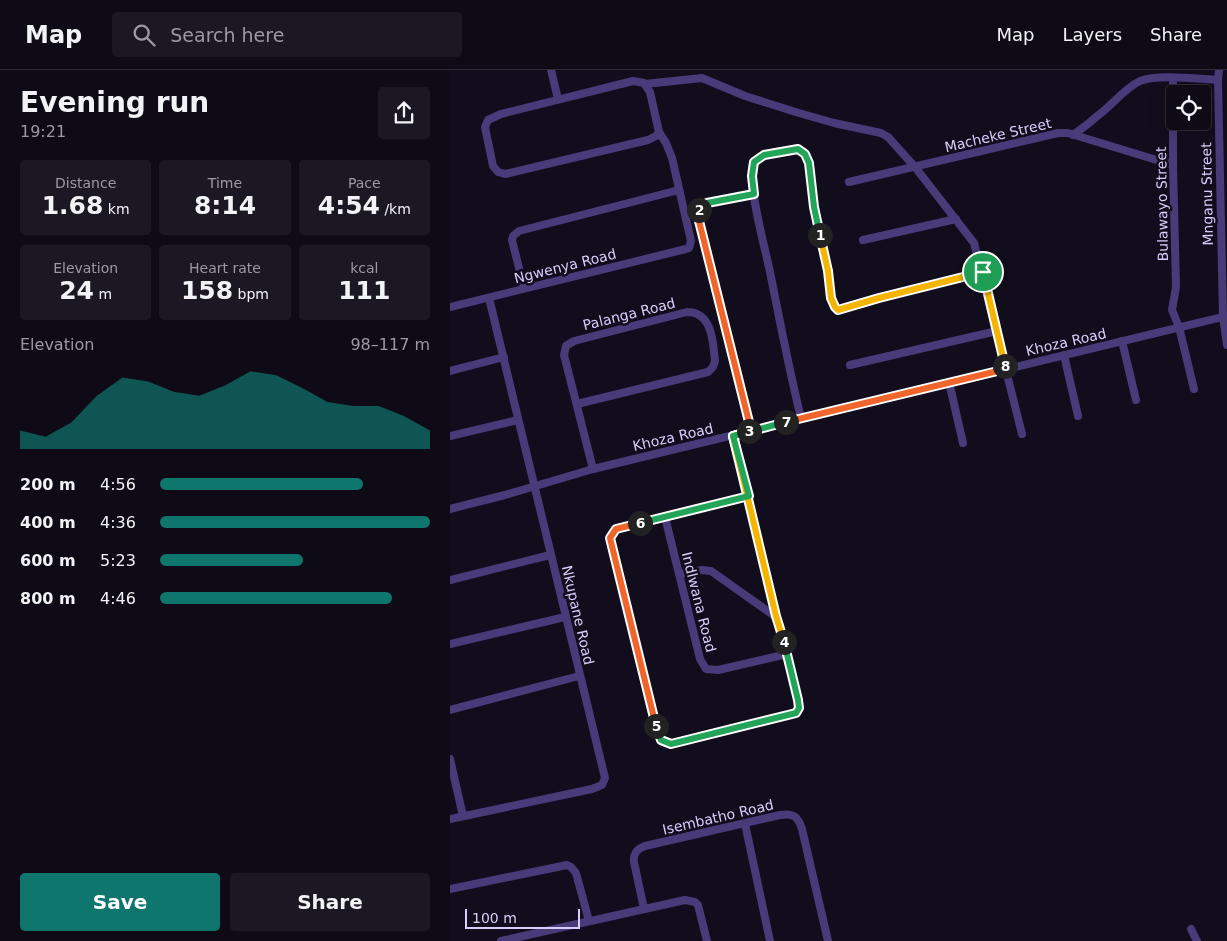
<!DOCTYPE html>
<html lang="en">
<head>
<meta charset="utf-8">
<style>
  :root { --surface:#0e0a16; --page:#1c1823; --text:#f1f3f6; --muted:#9b9aa1; --line:#2e2b35; --accent:#0f766e }
  body { margin:0; font-family:"DejaVu Sans",sans-serif; background:var(--page); color:var(--text); height:100vh; display:flex; flex-direction:column; font-size:19px; white-space:nowrap }
  * { box-sizing:border-box; margin:0 }
  p { font-size:16px; color:var(--muted) }
  .icon { flex:none; width:28px; height:28px; fill:none; stroke:currentColor; stroke-width:2; stroke-linecap:round; stroke-linejoin:round }
  .map { position:relative; flex:1; overflow:hidden }
  .sheet { display:flex; flex-direction:column; background:var(--surface); width:450px }
  .sheet>* { flex:none }
  .buttons { position:absolute; left:716px; top:15px; display:grid; gap:10px }
  .buttons a { display:grid; place-items:center; width:45px; height:45px; border-radius:5px; background:var(--surface); box-shadow:0 5px 20px #0002,0 0 0 1px var(--line); font-size:25px }
  .scale { position:absolute; left:15px; bottom:12px; width:115px; box-sizing:border-box; padding-left:5px; border:2px solid #d9cdfb; border-top:0; font-size:14px; line-height:18px; white-space:nowrap; color:#d9cdfb; -webkit-text-stroke:4px #120d1d; paint-order:stroke }
  .pin { position:absolute; display:grid; place-items:center; width:42px; height:42px; color:#fff; margin:-21px; border:2px solid #fff; border-radius:50%; box-shadow:0 1px 5px #0007 }
  .km { position:absolute; width:25px; height:25px; margin:-12px; border-radius:50%; background:#222; color:#fff; font-size:14px; line-height:25px; text-align:center }
  .round { display:grid; place-items:center; flex:none; width:52px; height:52px; border-radius:5px; background:var(--page) }
  .summary { display:flex; align-items:center; justify-content:space-between; height:85px; padding:0 20px }
  h1 { font-size:28px; font-weight:800; line-height:38px }
  .metrics { display:grid; grid-template-columns:repeat(3,1fr); gap:8px; height:85px; padding:5px 20px }
  .metrics div { display:grid; align-content:center; border-radius:5px; background:var(--page); text-align:center }
  .metrics b { font-size:25px; font-weight:800 }
  .metrics small { font-size:14px; font-weight:400 }
  .metrics p { font-size:14px }
  .chart { height:140px; padding:10px 20px }
  .chart p { display:flex; justify-content:space-between }
  .chart svg { width:100%; height:90px; margin-top:5px; fill:var(--accent); opacity:.7 }
  .primary-button { display:flex; gap:10px; margin-top:auto; padding:10px 20px }
  .primary-button a { flex:1; height:58px; border-radius:5px; background:var(--accent); color:#fff; font-size:20px; font-weight:800; line-height:58px; text-align:center }
  .primary-button a+a { background:var(--page); color:var(--text) }
  ul { padding:0 20px; list-style:none; font-size:16px }
  li { display:grid; grid-template-columns:80px 60px 1fr; align-items:center; height:38px }
  li i { height:12px; border-radius:6px; background:var(--accent) }
  header { display:flex; align-items:center; gap:30px; box-sizing:border-box; height:70px; padding:0 25px; background:var(--surface); border-bottom:1px solid var(--line) }
  header strong { font-size:24px }
  nav { display:flex; gap:28px; margin-inline-start:auto; font-size:18px }
  .search { width:350px; height:45px; background:var(--page); display:flex; align-items:center; gap:12px; box-sizing:border-box; padding:0 18px; border-radius:5px; color:var(--muted); font-size:19px }
  main { display:flex; flex:1; min-height:0 }
  .map>svg:first-child { display:block }
  .lines { fill:none; stroke-linecap:round; stroke-linejoin:round }
  .minor { stroke:#473b79; stroke-width:8 }
  .split-1-casing { stroke:#fff; stroke-width:10 }
  .split-2-casing { stroke:#fff; stroke-width:10 }
  .split-3-casing { stroke:#fff; stroke-width:10 }
  .split-4-casing { stroke:#fff; stroke-width:10 }
  .split-5-casing { stroke:#fff; stroke-width:10 }
  .split-6-casing { stroke:#fff; stroke-width:10 }
  .split-7-casing { stroke:#fff; stroke-width:10 }
  .split-8-casing { stroke:#fff; stroke-width:10 }
  .split-9-casing { stroke:#fff; stroke-width:10 }
  .split-1 { stroke:#f5b400; stroke-width:6 }
  .split-2 { stroke:#22a559; stroke-width:6 }
  .split-3 { stroke:#f0652b; stroke-width:6 }
  .split-4 { stroke:#f5b400; stroke-width:6 }
  .split-5 { stroke:#22a559; stroke-width:6 }
  .split-6 { stroke:#f0652b; stroke-width:6 }
  .split-7 { stroke:#22a559; stroke-width:6 }
  .split-8 { stroke:#f0652b; stroke-width:6 }
  .split-9 { stroke:#f5b400; stroke-width:6 }
  .labels { text-anchor:middle; stroke-width:5; stroke-linejoin:round; paint-order:stroke }
  .street-label { font-size:14px; fill:#d9cdfb; stroke:#120d1d }
</style>
</head>
<body>
<header>
<strong>Map</strong>
<div class="search"><svg class="icon" aria-label="search" viewBox="0 0 24 24"><circle cx="10" cy="10" r="6"/><path d="M15 15l6 6"/></svg>Search here</div>
<nav><a>Map</a><a>Layers</a><a>Share</a></nav>
</header>
<main>
<section class="sheet">
<div class="summary"><div><h1>Evening run</h1><p>19:21</p></div><a class="round"><svg class="icon" aria-label="share" viewBox="0 0 24 24"><path d="M12 15V3M7 8l5-5 5 5M5 13v7h14v-7"/></svg></a></div>
<div class="metrics">
<div><p>Distance</p><b>1.68<small> km</small></b></div>
<div><p>Time</p><b>8:14</b></div>
<div><p>Pace</p><b>4:54<small> /km</small></b></div>
</div>
<div class="metrics">
<div><p>Elevation</p><b>24<small> m</small></b></div>
<div><p>Heart rate</p><b>158<small> bpm</small></b></div>
<div><p>kcal</p><b>111</b></div>
</div>
<div class="chart"><p><span>Elevation</span>98–117 m</p>
<svg viewBox="0 0 160 44" preserveAspectRatio="none"><path d="M0 44V35L10 38L20 31L30 18L40 9L50 11L60 16L70 18L80 13L90 6L100 8L110 14L120 21L130 23L140 23L150 28L160 35V44z"/></svg>
</div>
<ul>
<li><b>200 m</b>4:56<i style="width:75%"></i></li>
<li><b>400 m</b>4:36<i style="width:100%"></i></li>
<li><b>600 m</b>5:23<i style="width:53%"></i></li>
<li><b>800 m</b>4:46<i style="width:86%"></i></li>
</ul>
<div class="primary-button"><a>Save</a><a>Share</a></div>
</section>
<div class="map">
<svg width="777" height="871" viewBox="0 0 777 871">
  <rect width="100%" height="100%" fill="#120d1d"/>
  <g class="lines">
    <g class="minor">
      <polyline points="101,0 108,29"/>
      <polyline points="769,0 768,10 773,247 777,275"/>
      <polyline points="723,8 723,95 726,217 722,240 729,257 744,319"/>
      <polyline points="195,14 252,8 295,26 349,43 384,53 431,63 438,67 465,97 524,173 572,364"/>
      <path d="M623,65C633,58 642,51 651,43C664,33 675,18 690,11C708,4 748,9 768,10"/>
      <polyline points="399,112 608,63 618,63 723,95"/>
      <polyline points="413,170 506,149"/>
      <polyline points="74,218 62,170 63,166 69,161 229,120"/>
      <polyline points="0,237 236,179 239,178 241,171 222,88 216,73 209,62 200,22 194,13 183,11 51,44 38,50 35,57 43,96 48,102 55,104 198,70 206,66 209,62"/>
      <polyline points="672,271 686,330"/>
      <polyline points="614,285 628,346"/>
      <polyline points="400,295 547,261"/>
      <polyline points="0,301 54,287"/>
      <polyline points="499,312 513,373"/>
      <path d="M127,334L258,302L263,297L265,291C263,271 262,242 237,242L124,271L116,276L114,285L143,399"/>
      <path d="M351,348C339,300 330,251 320,202C316,182 296,109 303,94C308,84 343,77 353,81L359,93L364,137L378,201L381,228L385,237L388,240L429,228L533,202"/>
      <polyline points="301,360 248,144 251,138 257,133 303,124"/>
      <polyline points="0,366 68,350"/>
      <polyline points="283,366 326,547"/>
      <polyline points="0,439 55,425 143,399 777,246"/>
      <polyline points="215,447 250,589 256,599 268,600 337,584"/>
      <polyline points="229,504 252,500 261,501 326,547 331,560 348,631 349,638 348,642 342,645 221,674 213,672 207,663 162,478 161,465 169,458 299,426"/>
      <polyline points="0,510 100,485"/>
      <polyline points="0,574 115,547"/>
      <polyline points="0,640 129,606"/>
      <polyline points="0,689 13,746"/>
      <polyline points="0,749 142,719 152,715 155,708 39,228"/>
      <polyline points="295,754 320,871"/>
      <polyline points="0,819 117,795 121,797 126,803 139,851"/>
      <path d="M194,839L184,792C183,783 187,779 195,776L330,745C343,743 348,746 352,759L378,871"/>
      <polyline points="741,859 747,871"/>
      <polyline points="51,871 235,830 245,832 248,835 257,871"/>
    </g>
  </g>
  <g class="lines">
    <defs>
      <polyline id="split-1" points="370,165 378,201 381,228 385,237 388,240 429,228 533,202"/>
      <polyline id="split-2" points="249,140 257,133 304,124 302,106 304,92 314,85 348,79 355,84 359,93 364,137 370,165"/>
      <polyline id="split-3" points="249,140 249,151 301,360 299,361"/>
      <polyline id="split-4" points="299,361 283,366 326,546 334,572"/>
      <polyline id="split-5" points="206,656 211,670 221,674 346,643 349,638 348,630 334,572"/>
      <polyline id="split-6" points="190,453 166,459 160,468 206,656"/>
      <polyline id="split-7" points="190,453 299,426 283,366 336,352"/>
      <polyline id="split-8" points="336,352 556,299 555,296"/>
      <polyline id="split-9" points="533,202 555,296"/>
    </defs>
    <use href="#split-1" class="split-1-casing"/>
    <use href="#split-2" class="split-2-casing"/>
    <use href="#split-3" class="split-3-casing"/>
    <use href="#split-4" class="split-4-casing"/>
    <use href="#split-5" class="split-5-casing"/>
    <use href="#split-6" class="split-6-casing"/>
    <use href="#split-7" class="split-7-casing"/>
    <use href="#split-8" class="split-8-casing"/>
    <use href="#split-9" class="split-9-casing"/>
    <use href="#split-1" class="split-1"/>
    <use href="#split-2" class="split-2"/>
    <use href="#split-3" class="split-3"/>
    <use href="#split-4" class="split-4"/>
    <use href="#split-5" class="split-5"/>
    <use href="#split-6" class="split-6"/>
    <use href="#split-7" class="split-7"/>
    <use href="#split-8" class="split-8"/>
    <use href="#split-9" class="split-9"/>
  </g>
  <g class="labels">
    <g class="street-label">
      <text transform="translate(548 65) rotate(-13)" y="5">Macheke Street</text>
      <text transform="translate(757 124) rotate(-91)" y="5">Mnganu Street</text>
      <text transform="translate(712 134) rotate(-91)" y="5">Bulawayo Street</text>
      <text transform="translate(115 196) rotate(-14)" y="5">Ngwenya Road</text>
      <text transform="translate(179 244) rotate(-14)" y="5">Palanga Road</text>
      <text transform="translate(616 272) rotate(-13)" y="5">Khoza Road</text>
      <text transform="translate(223 367) rotate(-13)" y="5">Khoza Road</text>
      <text transform="translate(249 532) rotate(76)" y="5">Indlwana Road</text>
      <text transform="translate(128 545) rotate(77)" y="5">Nkupane Road</text>
      <text transform="translate(268 747) rotate(-13)" y="5">Isembatho Road</text>
    </g>
  </g>
</svg>
<div class="buttons">
<a><svg class="icon" aria-label="locate" viewBox="0 0 24 24"><circle cx="12" cy="12" r="6"/><path d="M12 2v4M12 18v4M2 12h4M18 12h4"/></svg></a>
</div>
<div class="scale">100 m</div>
<div class="pin" style="left:533px;top:202px;background:#1e9e55"><svg class="icon" aria-label="arrive" viewBox="0 0 24 24"><path d="M6 21V4h12l-3 4 3 4H6"/></svg></div>
<b class="km" style="left:370px;top:165px">1</b>
<b class="km" style="left:249px;top:140px">2</b>
<b class="km" style="left:299px;top:361px">3</b>
<b class="km" style="left:334px;top:572px">4</b>
<b class="km" style="left:206px;top:656px">5</b>
<b class="km" style="left:190px;top:453px">6</b>
<b class="km" style="left:336px;top:352px">7</b>
<b class="km" style="left:555px;top:296px">8</b>
</div>
</main>
</body>
</html>
